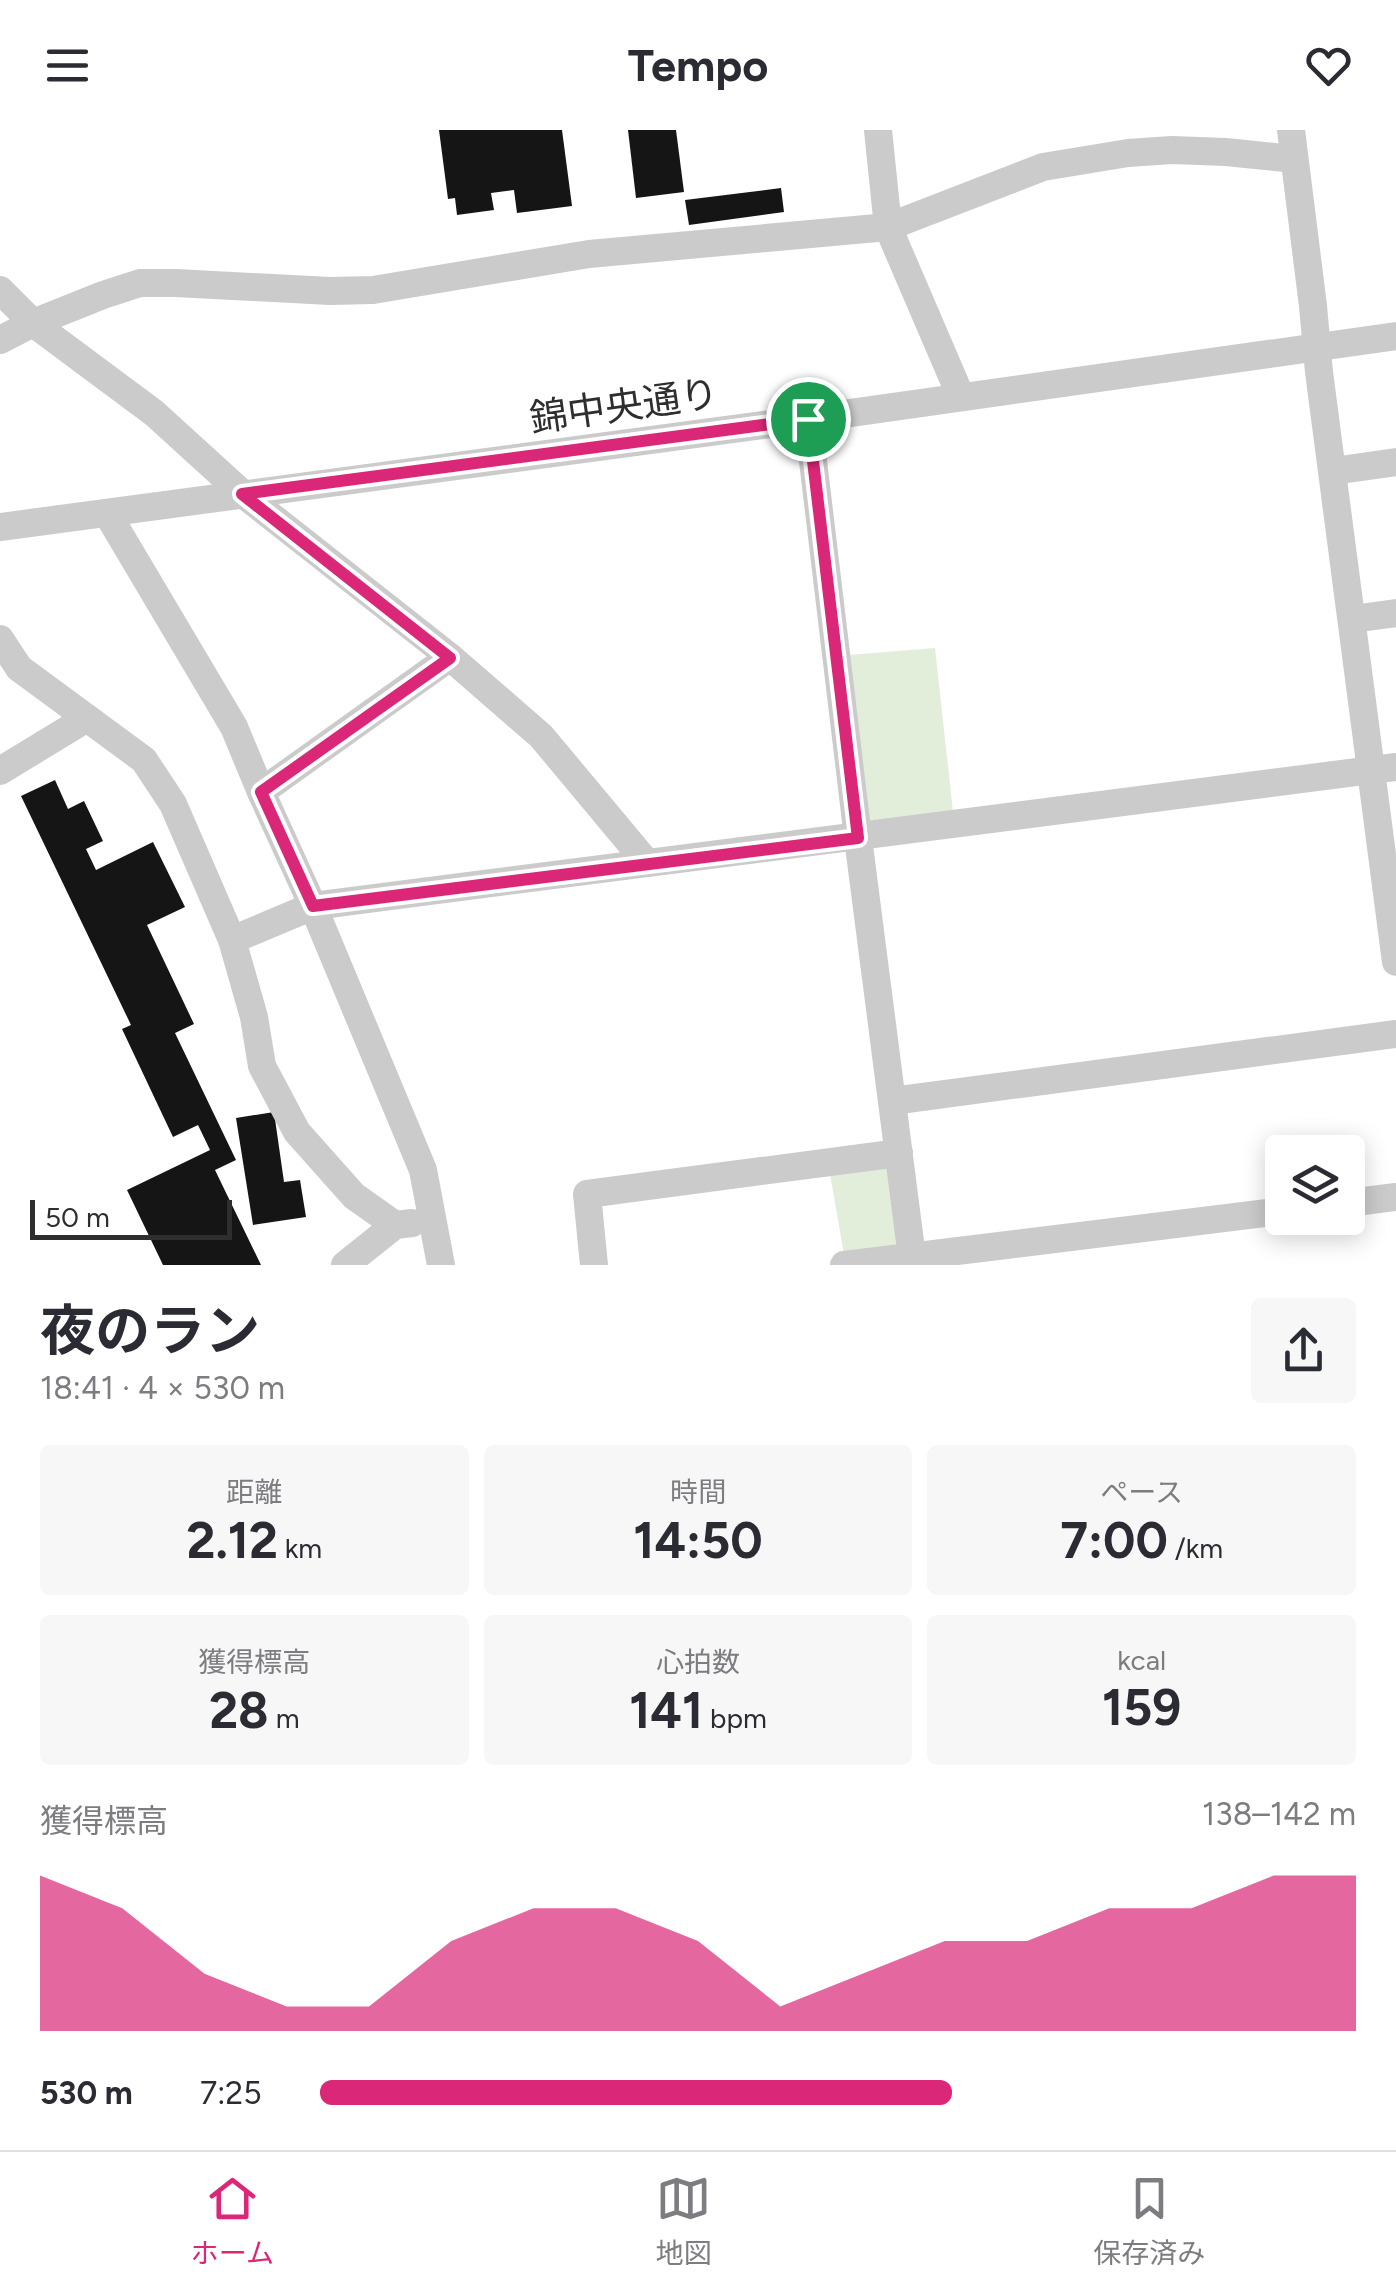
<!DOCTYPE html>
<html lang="ja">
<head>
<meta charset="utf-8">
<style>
  :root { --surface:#fff; --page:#f7f7f7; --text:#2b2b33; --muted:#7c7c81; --line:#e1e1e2; --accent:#db2777 }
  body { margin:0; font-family:Figtree,"Noto Sans JP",sans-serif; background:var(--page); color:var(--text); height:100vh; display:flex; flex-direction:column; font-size:38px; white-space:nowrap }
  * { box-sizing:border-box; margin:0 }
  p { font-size:32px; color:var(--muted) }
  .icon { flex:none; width:55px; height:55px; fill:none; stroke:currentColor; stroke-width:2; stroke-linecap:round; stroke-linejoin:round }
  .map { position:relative; height:1135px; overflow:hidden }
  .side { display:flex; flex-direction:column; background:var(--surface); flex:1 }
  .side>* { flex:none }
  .buttons { position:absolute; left:1265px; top:1005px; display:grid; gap:20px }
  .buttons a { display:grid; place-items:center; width:100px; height:100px; border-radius:10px; background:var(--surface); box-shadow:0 5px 25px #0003; font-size:50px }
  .scale { position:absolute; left:30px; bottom:25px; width:202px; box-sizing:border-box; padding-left:10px; border:5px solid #2e2e2e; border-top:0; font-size:28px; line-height:35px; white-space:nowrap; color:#2e2e2e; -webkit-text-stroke:8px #fff; paint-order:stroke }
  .pin { position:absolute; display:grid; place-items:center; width:85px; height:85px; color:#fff; margin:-42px; border:5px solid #fff; border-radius:50%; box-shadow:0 2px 10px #0007 }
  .round { display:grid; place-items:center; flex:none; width:105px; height:105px; border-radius:10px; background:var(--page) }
  .summary { display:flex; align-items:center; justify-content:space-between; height:170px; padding:0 40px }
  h1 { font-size:55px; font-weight:700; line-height:75px }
  .metrics { display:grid; grid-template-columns:repeat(3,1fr); gap:15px; height:170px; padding:10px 40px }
  .metrics div { display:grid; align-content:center; border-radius:10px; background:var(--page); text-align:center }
  .metrics b { font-size:50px; font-weight:700 }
  .metrics small { font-size:28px; font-weight:400 }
  .metrics p { font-size:28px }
  .chart { height:280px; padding:20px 40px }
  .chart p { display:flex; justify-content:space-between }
  .chart svg { width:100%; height:180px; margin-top:10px; fill:var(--accent); opacity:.7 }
  ul { padding:0 40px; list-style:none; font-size:32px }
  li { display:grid; grid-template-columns:160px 120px 1fr; align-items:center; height:75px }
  li i { height:25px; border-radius:12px; background:var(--accent) }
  header { display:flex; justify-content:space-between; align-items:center; height:130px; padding:0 40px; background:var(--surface); font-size:45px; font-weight:700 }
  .menu { display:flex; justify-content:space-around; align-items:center; height:140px; border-top:2px solid var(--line); background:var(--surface); font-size:28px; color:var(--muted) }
  .menu a { display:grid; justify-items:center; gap:5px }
  .menu .active { color:var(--accent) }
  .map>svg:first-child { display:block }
  .green { fill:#e2edda }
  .building { fill:#151515 }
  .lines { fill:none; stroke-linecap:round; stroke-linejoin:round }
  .minor { stroke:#cbcbcb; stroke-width:28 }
  .route-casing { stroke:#fff; stroke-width:20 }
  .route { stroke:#db2777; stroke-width:12 }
  .labels { text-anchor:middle; stroke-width:10; stroke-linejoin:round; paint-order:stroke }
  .street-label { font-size:38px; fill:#2e2e2e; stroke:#fff }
</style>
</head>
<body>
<header><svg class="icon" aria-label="menu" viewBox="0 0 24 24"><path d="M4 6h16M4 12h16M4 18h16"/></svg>Tempo<svg class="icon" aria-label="heart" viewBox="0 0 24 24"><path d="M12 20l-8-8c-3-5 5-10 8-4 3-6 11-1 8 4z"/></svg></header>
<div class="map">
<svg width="1396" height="1135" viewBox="0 0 1396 1135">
  <rect width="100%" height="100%" fill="#fff"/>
  <g class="green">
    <polygon points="935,518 953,682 866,691 849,525"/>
    <polygon points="895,1035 908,1122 845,1130 830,1044"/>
  </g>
  <g class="building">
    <polygon points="439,0 562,0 572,76 517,83 514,60 491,63 494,80 457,85 455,68 448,69"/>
    <polygon points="628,0 676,0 684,62 636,68"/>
    <polygon points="781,58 784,82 689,95 685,70"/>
    <polygon points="55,650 68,679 84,671 103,711 86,719 96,740 153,712 185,777 147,795 194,894 175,903 236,1030 215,1040 261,1135 163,1135 127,1060 210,1020 198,995 173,1007 122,899 131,895 21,666"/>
    <polygon points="274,982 284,1052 300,1050 306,1087 253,1095 236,988"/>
  </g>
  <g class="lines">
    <g class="minor">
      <polyline points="878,0 888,97 961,267"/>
      <polyline points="1291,0 1313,176 1319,242 1396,832"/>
      <polyline points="0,160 33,193 154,283 243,364 450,527 541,606 647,733"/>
      <polyline points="0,210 33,193 103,165 140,153 176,153 330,161 373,160 589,124 888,97 1043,37 1128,23 1172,20 1226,22 1294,29"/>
      <polyline points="808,289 858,708 913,1135"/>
      <polyline points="1333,341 1396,332"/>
      <polyline points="107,383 234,597 261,662 313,776 423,1040 441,1135"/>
      <polyline points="0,397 808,289 1396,206"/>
      <polyline points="1352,489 1396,483"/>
      <polyline points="0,509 19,538 144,630 173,674 232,810 313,776 1396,637"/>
      <polyline points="0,641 87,588"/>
      <polyline points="261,662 450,527"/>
      <polyline points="232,810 254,887 262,936 297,1002 354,1066 395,1095"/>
      <polyline points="892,971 1396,904"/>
      <polyline points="1348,1073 1396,1067"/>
      <polyline points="345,1135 395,1095 412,1093"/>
      <polyline points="594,1135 587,1064 899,1023"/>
      <polyline points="844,1135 1282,1081"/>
    </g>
  </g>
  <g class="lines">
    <defs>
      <polygon id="route" points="808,289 858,708 313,776 261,662 450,528 242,364"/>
    </defs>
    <use href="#route" class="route-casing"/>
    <use href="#route" class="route"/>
  </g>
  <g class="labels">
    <g class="street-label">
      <text transform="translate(624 276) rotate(-8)" y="13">錦中央通り</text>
    </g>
  </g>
</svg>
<div class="buttons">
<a><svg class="icon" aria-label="layers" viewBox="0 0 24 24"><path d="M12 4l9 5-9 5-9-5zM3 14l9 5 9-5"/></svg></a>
</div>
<div class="scale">50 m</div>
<div class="pin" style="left:808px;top:289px;background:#1e9e55"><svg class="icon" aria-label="arrive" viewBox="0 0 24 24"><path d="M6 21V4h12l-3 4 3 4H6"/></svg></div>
</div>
<section class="side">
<div class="summary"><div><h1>夜のラン</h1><p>18:41 · 4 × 530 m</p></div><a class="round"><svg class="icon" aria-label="share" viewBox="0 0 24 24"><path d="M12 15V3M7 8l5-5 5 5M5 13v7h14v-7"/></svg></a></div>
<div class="metrics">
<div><p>距離</p><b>2.12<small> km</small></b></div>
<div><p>時間</p><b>14:50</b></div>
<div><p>ペース</p><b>7:00<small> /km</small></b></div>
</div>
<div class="metrics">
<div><p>獲得標高</p><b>28<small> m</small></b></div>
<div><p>心拍数</p><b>141<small> bpm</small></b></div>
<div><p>kcal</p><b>159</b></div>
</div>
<div class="chart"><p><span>獲得標高</span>138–142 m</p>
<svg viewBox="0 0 160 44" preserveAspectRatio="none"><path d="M0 44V6L10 14L20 30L30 38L40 38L50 22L60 14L70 14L80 22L90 38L100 30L110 22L120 22L130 14L140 14L150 6L160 6V44z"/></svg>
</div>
<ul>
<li><b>530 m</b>7:25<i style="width:61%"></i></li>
</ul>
</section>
<nav class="menu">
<a class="active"><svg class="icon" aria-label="home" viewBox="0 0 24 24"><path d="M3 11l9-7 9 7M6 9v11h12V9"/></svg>ホーム</a>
<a><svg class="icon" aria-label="map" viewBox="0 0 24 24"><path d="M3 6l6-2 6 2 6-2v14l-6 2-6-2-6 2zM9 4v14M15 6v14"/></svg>地図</a>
<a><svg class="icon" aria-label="saved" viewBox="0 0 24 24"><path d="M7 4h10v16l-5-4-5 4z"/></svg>保存済み</a>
</nav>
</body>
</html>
